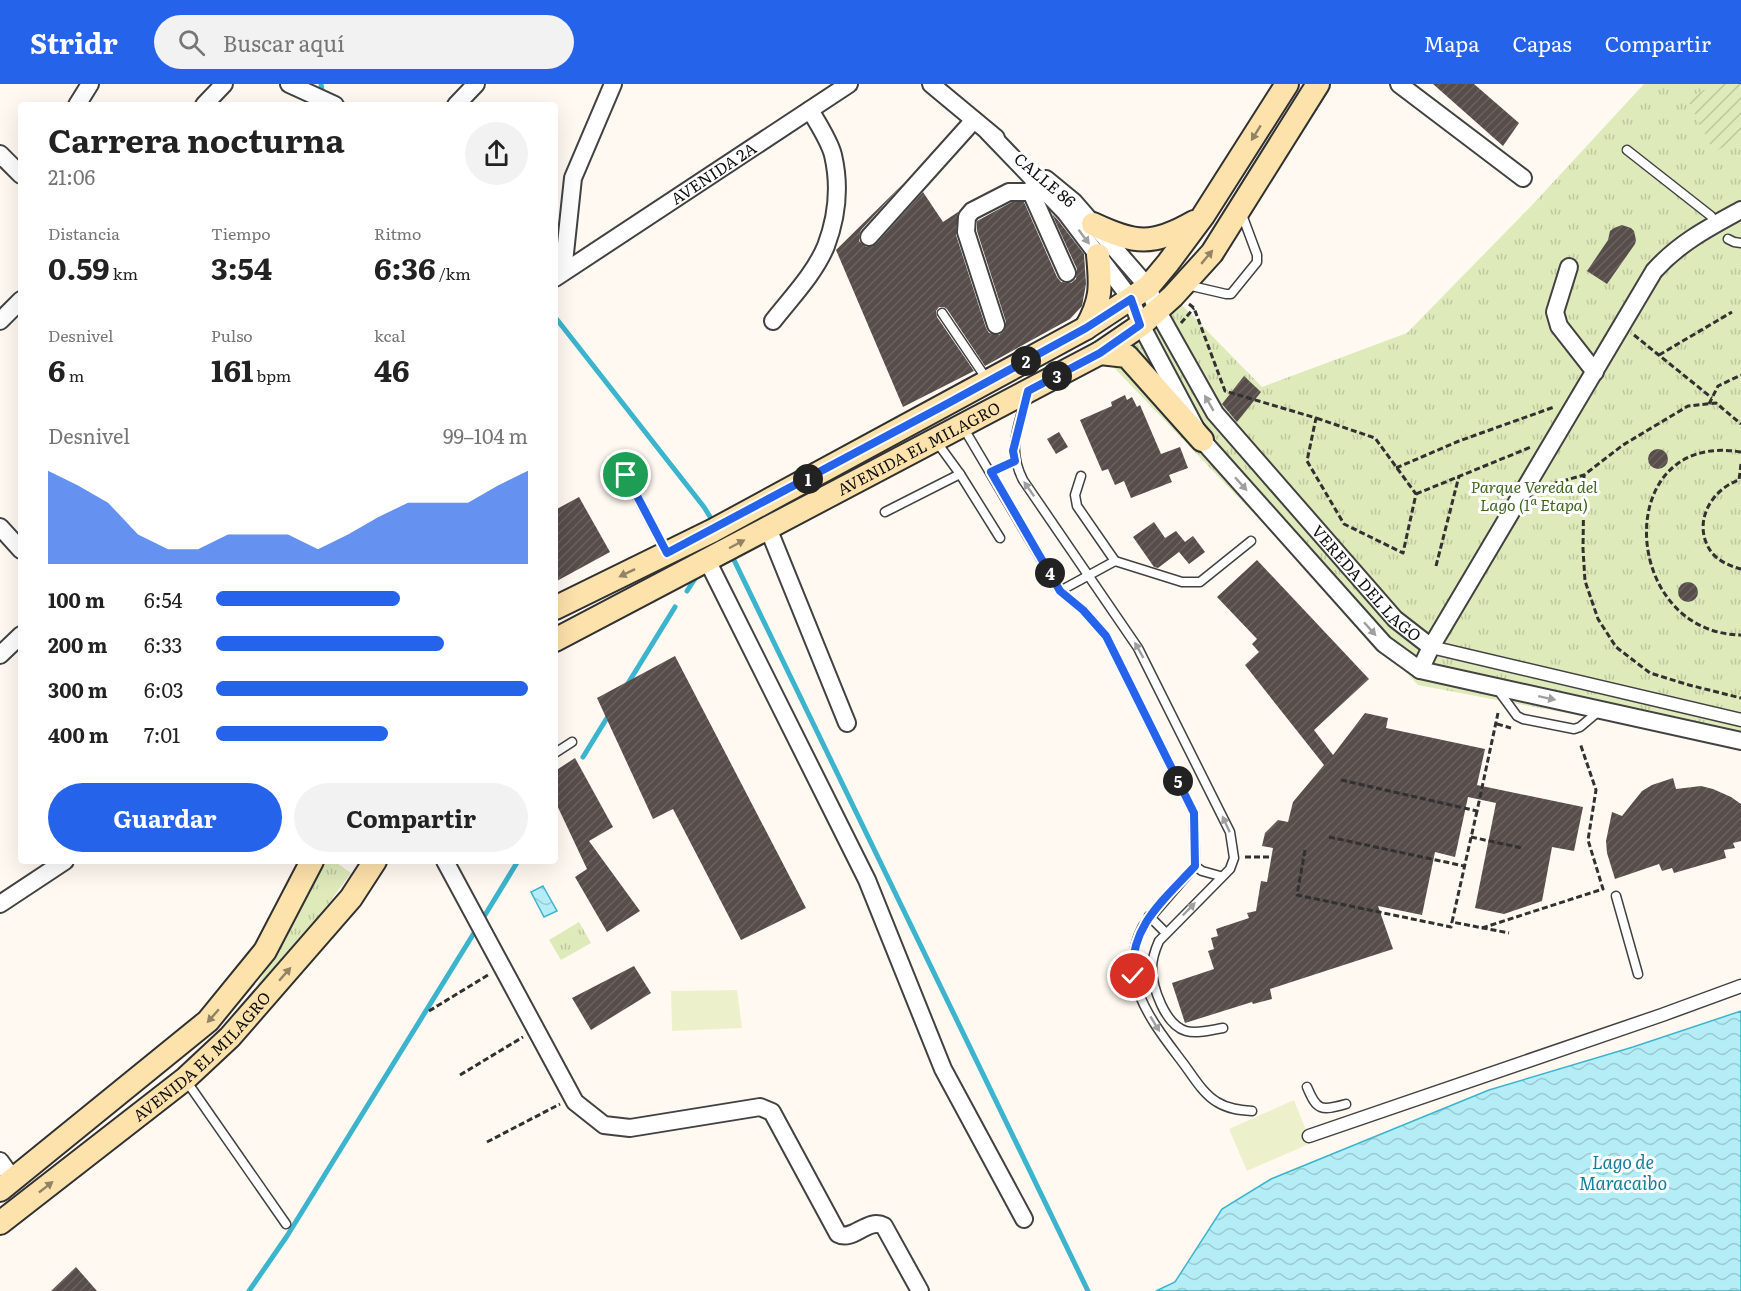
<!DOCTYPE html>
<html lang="es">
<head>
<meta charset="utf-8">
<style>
  :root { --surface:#fff; --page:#f2f2f2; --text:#222; --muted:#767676; --accent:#2563eb }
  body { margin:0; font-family:Literata,serif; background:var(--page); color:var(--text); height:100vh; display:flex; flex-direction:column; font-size:22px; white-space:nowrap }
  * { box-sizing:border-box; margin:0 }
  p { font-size:20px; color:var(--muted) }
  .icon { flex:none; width:33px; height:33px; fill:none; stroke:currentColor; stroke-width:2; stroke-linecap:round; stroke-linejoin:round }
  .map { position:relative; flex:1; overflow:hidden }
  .drawer { position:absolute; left:18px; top:18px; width:540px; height:762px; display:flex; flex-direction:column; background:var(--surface); border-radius:6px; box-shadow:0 6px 24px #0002 }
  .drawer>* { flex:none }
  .pin { position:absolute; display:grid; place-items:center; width:51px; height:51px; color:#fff; margin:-26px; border:3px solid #fff; border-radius:50%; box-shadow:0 2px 6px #0007 }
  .km { position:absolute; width:30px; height:30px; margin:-15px; border-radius:50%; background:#222; color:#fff; font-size:16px; line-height:30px; text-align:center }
  .round { display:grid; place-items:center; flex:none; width:63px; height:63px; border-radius:32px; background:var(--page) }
  .overview { display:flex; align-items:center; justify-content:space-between; height:102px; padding:0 30px }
  h1 { font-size:33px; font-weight:700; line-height:45px }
  .metrics { display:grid; grid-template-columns:repeat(3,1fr); gap:9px; height:102px; padding:6px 30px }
  .metrics div { display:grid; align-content:center }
  .metrics b { font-size:30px; font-weight:700 }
  .metrics small { font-size:16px; font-weight:400 }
  .metrics p { font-size:16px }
  .chart { height:168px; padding:12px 30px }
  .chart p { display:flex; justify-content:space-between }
  .chart svg { width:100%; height:108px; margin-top:6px; fill:var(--accent); opacity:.7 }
  .action { display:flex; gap:12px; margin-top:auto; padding:12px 30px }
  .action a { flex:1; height:69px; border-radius:36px; background:var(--accent); color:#fff; font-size:24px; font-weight:700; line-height:69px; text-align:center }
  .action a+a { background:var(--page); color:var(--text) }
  ul { padding:0 30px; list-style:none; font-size:20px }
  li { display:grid; grid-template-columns:96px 72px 1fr; align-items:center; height:45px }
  li i { height:15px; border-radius:8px; background:var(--accent) }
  header { display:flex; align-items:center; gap:36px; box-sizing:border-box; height:84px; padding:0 30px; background:var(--accent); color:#fff }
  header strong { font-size:28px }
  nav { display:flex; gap:33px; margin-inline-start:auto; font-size:21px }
  .search { width:420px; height:54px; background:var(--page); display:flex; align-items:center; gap:15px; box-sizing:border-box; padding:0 21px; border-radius:33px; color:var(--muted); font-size:22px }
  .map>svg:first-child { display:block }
  .park { fill:url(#park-tufts) }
  .garden { fill:url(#garden-furrows) }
  .pitch { fill:#ecf1cc }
  .water { fill:url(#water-waves); stroke:#3cb4cd; stroke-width:1.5 }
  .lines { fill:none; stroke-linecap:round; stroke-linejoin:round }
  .stream { stroke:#3cb4cd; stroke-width:5 }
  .building { fill:url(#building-hatch) }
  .service-casing { stroke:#424242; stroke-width:11 }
  .pedestrian-casing { stroke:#424242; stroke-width:15 }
  .minor-casing { stroke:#424242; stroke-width:20 }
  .secondary-casing { stroke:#313131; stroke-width:26 }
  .path { stroke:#313131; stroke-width:3; stroke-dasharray:6 3; stroke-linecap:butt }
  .service { stroke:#fff; stroke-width:8 }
  .pedestrian { stroke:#fff; stroke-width:12 }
  .minor { stroke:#fff; stroke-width:16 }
  .secondary { stroke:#fee2ac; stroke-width:22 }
  .oneway { fill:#928365 }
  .oneway2 { fill:#9f9f9f }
  .route-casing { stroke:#fff; stroke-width:12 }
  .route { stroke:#2563eb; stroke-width:8 }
  .labels { text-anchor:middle; stroke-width:6; stroke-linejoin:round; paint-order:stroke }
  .street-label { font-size:16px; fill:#0f0f0f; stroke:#fff }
  .park-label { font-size:16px; font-style:italic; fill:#3e671f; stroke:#fff }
  .water-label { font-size:18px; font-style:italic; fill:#177e9a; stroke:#fff }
</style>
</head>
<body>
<header>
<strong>Stridr</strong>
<div class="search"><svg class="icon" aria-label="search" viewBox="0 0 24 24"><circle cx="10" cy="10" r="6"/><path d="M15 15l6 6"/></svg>Buscar aquí</div>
<nav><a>Mapa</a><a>Capas</a><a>Compartir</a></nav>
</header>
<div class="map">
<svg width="1741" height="1207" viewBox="0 0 1741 1207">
  <defs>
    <pattern id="park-tufts" width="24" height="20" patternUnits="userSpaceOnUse" patternTransform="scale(1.5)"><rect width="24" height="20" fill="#deeaba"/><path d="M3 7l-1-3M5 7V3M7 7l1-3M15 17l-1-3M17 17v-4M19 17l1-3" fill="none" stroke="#bdc89f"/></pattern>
    <pattern id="garden-furrows" width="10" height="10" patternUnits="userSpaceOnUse" patternTransform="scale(1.5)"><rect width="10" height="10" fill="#deeaba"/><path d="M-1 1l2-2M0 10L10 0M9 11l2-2" fill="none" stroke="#bdc89f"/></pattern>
    <pattern id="water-waves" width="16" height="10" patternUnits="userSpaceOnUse" patternTransform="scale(1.5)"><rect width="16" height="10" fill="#b5edf6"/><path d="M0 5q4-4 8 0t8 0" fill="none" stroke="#9acad2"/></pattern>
    <pattern id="building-hatch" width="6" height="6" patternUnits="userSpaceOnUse" patternTransform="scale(1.5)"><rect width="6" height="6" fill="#574d4b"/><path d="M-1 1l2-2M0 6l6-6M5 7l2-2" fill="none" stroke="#6a6261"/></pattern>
  </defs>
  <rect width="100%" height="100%" fill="#fff9f1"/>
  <g class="park">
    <polygon points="1644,0 1741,0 1741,662 1418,601 1100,269 1173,212 1262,303 1407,249 1534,119"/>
    <polygon points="325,777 334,777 351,789 298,861 250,913 296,834"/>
    <polygon points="579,838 591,859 561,876 549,856"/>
  </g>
  <polygon class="garden" points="1719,0 1741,0 1741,54 1714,68 1687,14"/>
  <g class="pitch">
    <polygon points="737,906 742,944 672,947 671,907"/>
    <polygon points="1294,1016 1311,1059 1247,1087 1229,1045"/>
  </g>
  <g class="water">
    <polygon points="543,802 557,827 544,833 531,808"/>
    <polygon points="1741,927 1741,1207 1156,1207 1175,1198 1222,1125 1271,1095 1489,1006 1633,963"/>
  </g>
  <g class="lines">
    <g class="stream">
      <polyline points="321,0 323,13"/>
      <polyline points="555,233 704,423 712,436"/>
      <polyline points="733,474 1088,1207"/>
      <polyline points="687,507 698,490"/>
      <polyline points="627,601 675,523"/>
      <polyline points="583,673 610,629"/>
      <polyline points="485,831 518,777"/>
      <polyline points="249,1207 287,1152 474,849"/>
    </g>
  </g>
  <g class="building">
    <polygon points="1433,0 1474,0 1519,39 1503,62"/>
    <polygon points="904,99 861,146 859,151 859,157 866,163 876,160 923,108 943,138 958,128 956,151 986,244 989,249 999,251 1003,248 1006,238 977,147 977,137 1012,118 1024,118 1057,193 1061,198 1071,199 1076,195 1077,185 1052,130 1057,135 1084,170 1086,200 1082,222 1070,235 985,282 947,225 944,223 939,223 936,227 937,233 974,287 903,323 836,166"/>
    <polygon points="1622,141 1631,144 1634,147 1636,156 1635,160 1607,200 1587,187 1608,156 1610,147 1614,144"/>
    <polygon points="1244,292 1261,308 1237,338 1222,320"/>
    <polygon points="1125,311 1127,316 1132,313 1137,323 1140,321 1161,370 1180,363 1188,384 1169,391 1172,398 1131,414 1124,397 1115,401 1108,385 1102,387 1080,336 1112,322 1111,318"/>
    <polygon points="1059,348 1068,363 1056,370 1047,355"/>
    <circle cx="1658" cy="375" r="10"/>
    <polygon points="579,413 610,468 555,498 555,426"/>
    <polygon points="1154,438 1165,454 1176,447 1185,458 1193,452 1205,468 1189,480 1179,468 1158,484 1154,483 1133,453"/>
    <polygon points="1257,476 1369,595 1314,646 1333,671 1365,629 1388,634 1386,644 1485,665 1477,701 1583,723 1574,767 1552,763 1542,817 1504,830 1475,824 1496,719 1468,713 1455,773 1435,768 1422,831 1378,822 1393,865 1270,905 1272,915 1253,920 1252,918 1185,939 1172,899 1214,885 1208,867 1214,865 1211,854 1218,852 1216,845 1249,834 1247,829 1256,827 1261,797 1267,798 1273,764 1262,762 1265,749 1278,736 1288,738 1293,718 1324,681 1245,581 1259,568 1252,560 1257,555 1217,513"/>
    <circle cx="1688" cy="508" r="10"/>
    <polygon points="675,572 806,824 741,856 673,725 653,735 597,614"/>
    <polygon points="575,674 613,743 589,757 640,827 607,848 575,793 587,785 555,717 555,687"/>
    <polygon points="1673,694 1676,705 1701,702 1713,705 1731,713 1741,720 1741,757 1733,759 1735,764 1724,766 1726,774 1674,789 1672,784 1662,787 1659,780 1615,795 1607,769 1606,757 1612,728 1622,732 1642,707 1652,701"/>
    <polygon points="634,882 651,909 591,946 572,914"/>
    <polygon points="76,1183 97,1207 51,1207"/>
  </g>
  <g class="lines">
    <defs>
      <g id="service">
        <polyline points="1627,66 1711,132 1717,139"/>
        <polyline points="1728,155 1734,158 1741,159"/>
        <polyline points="1187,201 1226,210 1231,210 1257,178 1257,171 1241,128"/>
        <polyline points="942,229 988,297"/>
        <path d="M1026,313C1018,346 1007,364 1023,396L1138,564L1230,748L1234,774L1230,785L1159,857C1155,866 1152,874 1152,884C1152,903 1165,941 1186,947C1197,950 1211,946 1223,944"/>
        <path d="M963,343L1060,507L1083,526L1106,552L1194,729L1195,782L1143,842C1115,894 1153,939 1183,979C1193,992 1203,1010 1217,1018C1228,1025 1240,1026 1252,1027"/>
        <polyline points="936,357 960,390 1000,454"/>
        <polyline points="991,388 1015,377"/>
        <polyline points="625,390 667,469"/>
        <polyline points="1081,392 1075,411 1077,422 1115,477"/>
        <polyline points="885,428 960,390"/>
        <polyline points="1060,507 1115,477 1182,498 1200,498 1251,457"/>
        <polyline points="1498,606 1517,632 1523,635 1574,645 1580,643 1599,627"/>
        <polyline points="555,669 572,658"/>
        <polyline points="1195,782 1202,787 1220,792"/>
        <polyline points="1616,812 1638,890"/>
        <polyline points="1149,832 1166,849"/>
        <polyline points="185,995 286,1140"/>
        <path d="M1307,1003C1317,1027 1321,1027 1346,1020"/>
      </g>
      <g id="pedestrian">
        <polyline points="1431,563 1741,636"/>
        <polyline points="1309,1052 1662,931 1741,902"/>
      </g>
      <g id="minor">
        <polyline points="289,0 335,21"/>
        <polyline points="931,0 996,54"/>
        <polyline points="1399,0 1523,94"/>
        <polyline points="77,21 90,0"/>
        <polyline points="204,21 224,0"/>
        <polyline points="456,21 476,0"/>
        <polyline points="988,48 1065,128 1131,215 1141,241 1202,356 1384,560 1420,586 1741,657"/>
        <polyline points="0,70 21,91"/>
        <path id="s1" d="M1046,95L1074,118L1148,203L1157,226L1215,329L1395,535L1431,563"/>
        <polyline points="1031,108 1067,189"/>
        <polyline points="869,153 974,36"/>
        <polyline points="1569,183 1555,228 1559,242 1595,288"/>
        <polyline points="563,188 573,94 613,0"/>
        <path id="s2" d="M555,194L849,0"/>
        <polyline points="0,237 21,216"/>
        <path d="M773,237C791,214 815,189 826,162C837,133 840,101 833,71C829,56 818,40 810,26"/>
        <polyline points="996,241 966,148 967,133 972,127 1009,108 1031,108 1035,97"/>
        <polyline points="0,443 21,466"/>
        <polyline points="768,444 847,639"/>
        <polyline points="707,476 867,796 943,985 1024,1135"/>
        <polyline points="0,571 21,551"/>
        <path d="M1420,586L1431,563L1654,187C1679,159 1708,144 1741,126"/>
        <path d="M445,777L575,1018L604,1041L630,1044L760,1023L772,1028L838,1150C853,1158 868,1133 884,1142L920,1207"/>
        <polyline points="0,820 65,777"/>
        <polyline points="0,1077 13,1095"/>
      </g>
      <g id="secondary">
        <path d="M1093,140C1136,160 1152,162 1194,138"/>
        <path d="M1086,244C1102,216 1101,202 1098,171"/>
        <polyline points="1100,269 1127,272 1202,356"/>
        <polyline points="555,524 712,447 1086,244 1148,203 1168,179 1203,132 1287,0"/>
        <path id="s3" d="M555,556L1100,269L1141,241L1173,212L1212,169L1318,0"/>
        <polyline points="0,1106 208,937 265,867 312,777"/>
        <path id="s4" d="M0,1139L185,995L230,953L351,814L375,777"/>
      </g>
    </defs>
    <use href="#service" class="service-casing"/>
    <use href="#pedestrian" class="pedestrian-casing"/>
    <use href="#minor" class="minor-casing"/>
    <use href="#secondary" class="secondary-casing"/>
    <g class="path">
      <polyline points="1189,220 1194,224 1225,307 1316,334 1307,377 1344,440 1403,469 1416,410 1375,354 1316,334"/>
      <polyline points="1181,239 1194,224"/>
      <polyline points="1634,251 1712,314"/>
      <polyline points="1659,271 1732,228"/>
      <polyline points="1709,320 1718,302 1741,291"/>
      <path d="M1741,368C1611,346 1619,549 1741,551"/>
      <path d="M1741,380L1739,396C1710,406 1691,441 1712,469C1720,478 1730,482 1741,485"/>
      <polyline points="1396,384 1459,357 1554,323"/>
      <polyline points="1584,391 1583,465 1585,497 1598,535 1616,563 1650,589 1689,601 1741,614"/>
      <polyline points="1545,402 1584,391 1623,361 1688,322 1716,319 1741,340"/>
      <polyline points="1416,410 1531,363"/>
      <polyline points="1436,482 1459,392"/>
      <polyline points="1497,640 1511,644"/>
      <polyline points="1341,696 1477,727 1498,629"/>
      <polyline points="1477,727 1452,838 1509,849"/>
      <polyline points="1329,753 1464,782"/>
      <polyline points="1471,753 1522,764"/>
      <polyline points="1305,766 1297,811 1451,843 1452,838"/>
      <polyline points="1245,773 1271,773"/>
      <polyline points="1482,844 1603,805 1588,756 1596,706 1580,659"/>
      <polyline points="429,927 488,891"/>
      <polyline points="460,991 523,953"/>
      <polyline points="487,1058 560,1020"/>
    </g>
    <use href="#service" class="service"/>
    <use href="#pedestrian" class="pedestrian"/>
    <use href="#minor" class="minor"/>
    <use href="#secondary" class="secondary"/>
  </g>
  <defs><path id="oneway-solid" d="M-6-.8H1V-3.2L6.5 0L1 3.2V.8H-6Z" transform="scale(1.5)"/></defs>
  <g class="oneway">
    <use href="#oneway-solid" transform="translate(1256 49) rotate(122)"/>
    <use href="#oneway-solid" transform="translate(1207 173) rotate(-50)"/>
    <use href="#oneway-solid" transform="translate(737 460) rotate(-28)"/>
    <use href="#oneway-solid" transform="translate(627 489) rotate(154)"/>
    <use href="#oneway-solid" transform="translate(285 890) rotate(-49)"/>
    <use href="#oneway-solid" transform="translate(213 932) rotate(131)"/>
    <use href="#oneway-solid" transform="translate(46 1103) rotate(-38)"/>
  </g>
  <g class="oneway2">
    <use href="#oneway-solid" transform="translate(1084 153) rotate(53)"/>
    <use href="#oneway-solid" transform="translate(1209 319) rotate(-120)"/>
    <use href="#oneway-solid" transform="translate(1241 400) rotate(48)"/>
    <use href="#oneway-solid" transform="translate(1029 405) rotate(-125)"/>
    <use href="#oneway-solid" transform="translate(1370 545) rotate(48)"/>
    <use href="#oneway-solid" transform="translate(1139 566) rotate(-119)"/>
    <use href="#oneway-solid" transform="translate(1547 614) rotate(12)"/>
    <use href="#oneway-solid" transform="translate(1226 740) rotate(-115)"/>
    <use href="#oneway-solid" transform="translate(1189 825) rotate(-46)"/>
    <use href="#oneway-solid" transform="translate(1155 940) rotate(59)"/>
  </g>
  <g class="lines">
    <defs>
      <path id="route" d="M626,391L667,469L943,322L1086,244L1131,215L1140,241L1100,269L1028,307L1013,367L1015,377L991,388L1060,507L1083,526L1106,552L1194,729L1195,782C1165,815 1129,842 1133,892"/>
    </defs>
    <use href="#route" class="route-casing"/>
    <use href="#route" class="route"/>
  </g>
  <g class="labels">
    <g class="street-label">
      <text dy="6" stroke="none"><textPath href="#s2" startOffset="190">AVENIDA 2A</textPath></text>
      <text transform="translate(1045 96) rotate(40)" y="6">CALLE 86</text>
      <text dy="6" stroke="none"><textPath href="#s3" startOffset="411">AVENIDA EL MILAGRO</textPath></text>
      <text dy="6" stroke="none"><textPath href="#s1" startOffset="520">VEREDA DEL LAGO</textPath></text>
      <text dy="6" stroke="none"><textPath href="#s4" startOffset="262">AVENIDA EL MILAGRO</textPath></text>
    </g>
    <g class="park-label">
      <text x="1534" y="409">Parque Vereda del<tspan x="1534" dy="18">Lago (1ª Etapa)</tspan></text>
    </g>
    <g class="water-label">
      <text x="1623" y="1085">Lago de<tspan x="1623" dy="21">Maracaibo</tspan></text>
    </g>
  </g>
</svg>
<div class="pin" style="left:626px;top:391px;background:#1e9e55"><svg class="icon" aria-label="arrive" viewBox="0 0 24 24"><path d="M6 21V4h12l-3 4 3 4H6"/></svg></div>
<div class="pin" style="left:1133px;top:892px;background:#d93025"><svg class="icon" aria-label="check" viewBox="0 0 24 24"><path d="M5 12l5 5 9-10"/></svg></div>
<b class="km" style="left:808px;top:395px">1</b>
<b class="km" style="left:1026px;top:277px">2</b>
<b class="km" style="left:1057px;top:292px">3</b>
<b class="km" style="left:1050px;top:489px">4</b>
<b class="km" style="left:1178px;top:697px">5</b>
<section class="drawer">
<div class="overview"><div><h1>Carrera nocturna</h1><p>21:06</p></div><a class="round"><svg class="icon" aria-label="share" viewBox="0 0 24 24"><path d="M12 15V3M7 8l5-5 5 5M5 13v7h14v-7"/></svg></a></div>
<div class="metrics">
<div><p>Distancia</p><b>0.59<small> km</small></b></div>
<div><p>Tiempo</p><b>3:54</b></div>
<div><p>Ritmo</p><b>6:36<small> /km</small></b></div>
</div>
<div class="metrics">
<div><p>Desnivel</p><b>6<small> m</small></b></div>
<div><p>Pulso</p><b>161<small> bpm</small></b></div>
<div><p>kcal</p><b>46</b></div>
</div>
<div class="chart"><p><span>Desnivel</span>99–104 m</p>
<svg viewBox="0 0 160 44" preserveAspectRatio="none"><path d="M0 44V6L10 12L20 19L30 32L40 38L50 38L60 32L70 32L80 32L90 38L100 32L110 25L120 19L130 19L140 19L150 12L160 6V44z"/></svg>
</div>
<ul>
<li><b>100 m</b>6:54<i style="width:59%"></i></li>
<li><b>200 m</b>6:33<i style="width:73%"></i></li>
<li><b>300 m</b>6:03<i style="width:100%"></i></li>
<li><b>400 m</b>7:01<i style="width:55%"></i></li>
</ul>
<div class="action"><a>Guardar</a><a>Compartir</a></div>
</section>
</div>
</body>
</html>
